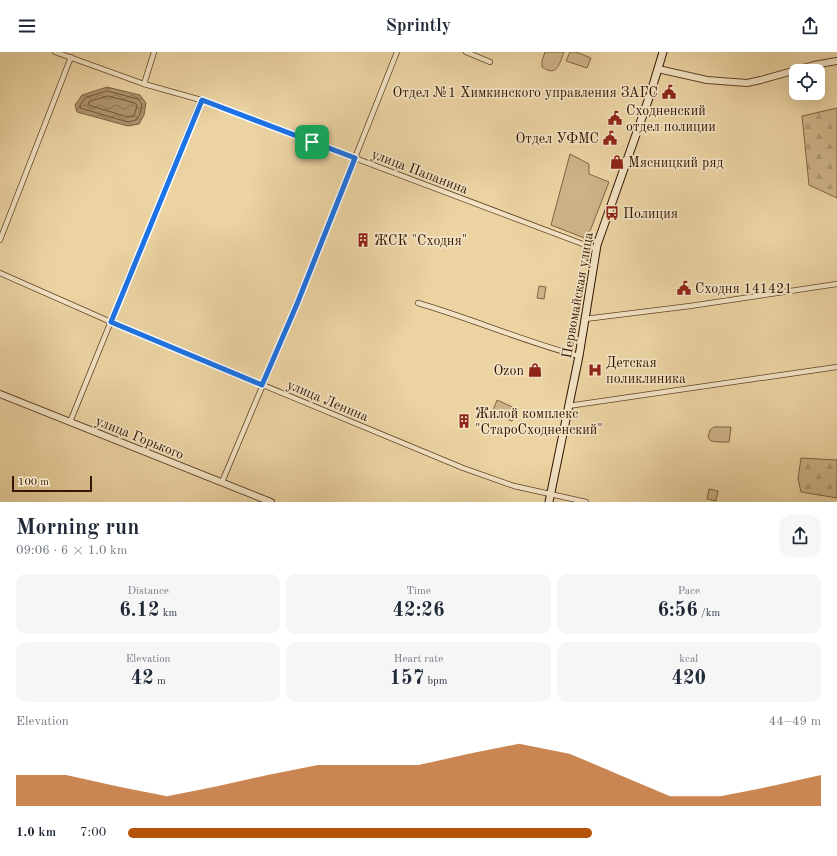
<!DOCTYPE html>
<html lang="en">
<head>
<meta charset="utf-8">
<style>
  :root { --surface:#fff; --page:#f6f6f7; --text:#1f2937; --muted:#747a83; --accent:#b45309 }
  body { margin:0; font-family:"Old Standard TT",serif; background:var(--page); color:var(--text); height:100vh; display:flex; flex-direction:column; font-size:15px; white-space:nowrap }
  * { box-sizing:border-box; margin:0 }
  p { font-size:13px; color:var(--muted) }
  .icon { flex:none; width:22px; height:22px; fill:none; stroke:currentColor; stroke-width:2; stroke-linecap:round; stroke-linejoin:round }
  .map { position:relative; height:450px; overflow:hidden }
  .panel { display:flex; flex-direction:column; background:var(--surface); flex:1 }
  .panel>* { flex:none }
  .fabs { position:absolute; left:789px; top:12px; display:grid; gap:8px }
  .fabs a { display:grid; place-items:center; width:36px; height:36px; border-radius:8px; background:var(--surface); box-shadow:0 4px 16px #0002; font-size:20px }
  .scale { position:absolute; left:12px; bottom:10px; width:80px; box-sizing:border-box; padding-left:4px; border:2px solid #321502; border-top:0; font-size:11px; line-height:14px; white-space:nowrap; color:#321502; -webkit-text-stroke:3px #f2e2c3; paint-order:stroke }
  .pin { position:absolute; display:grid; place-items:center; width:34px; height:34px; color:#fff; margin:-17px; border-radius:8px; box-shadow:0 2px 6px #0006 }
  .round { display:grid; place-items:center; flex:none; width:42px; height:42px; border-radius:12px; background:var(--page) }
  .headline { display:flex; align-items:center; justify-content:space-between; height:68px; padding:0 16px }
  h1 { font-size:22px; font-weight:700; line-height:30px }
  .stats { display:grid; grid-template-columns:repeat(3,1fr); gap:6px; height:68px; padding:4px 16px }
  .stats div { display:grid; align-content:center; border-radius:10px; background:var(--page); text-align:center }
  .stats b { font-size:20px; font-weight:700 }
  .stats small { font-size:11px; font-weight:400 }
  .stats p { font-size:11px }
  .chart { height:112px; padding:8px 16px }
  .chart p { display:flex; justify-content:space-between }
  .chart svg { width:100%; height:72px; margin-top:4px; fill:var(--accent); opacity:.7 }
  ul { padding:0 16px; list-style:none; font-size:13px }
  li { display:grid; grid-template-columns:64px 48px 1fr; align-items:center; height:30px }
  li i { height:10px; border-radius:5px; background:var(--accent) }
  header { display:flex; justify-content:space-between; align-items:center; height:52px; padding:0 16px; background:var(--surface); font-size:18px; font-weight:700 }
  .map>svg:first-child { display:block }
  .green { fill:#ccb387; stroke:#7f6444 }
  .forest { fill:url(#forest-firs); stroke:#7f6444 }
  .water { fill:url(#water-waves); stroke:#7b6042 }
  .lines { fill:none; stroke-linecap:round; stroke-linejoin:round }
  .shore { stroke:#6f5437; stroke-width:1 }
  .minor-casing { stroke:#60442a; stroke-width:6 }
  .tertiary-casing { stroke:#60442a; stroke-width:8 }
  .secondary-casing { stroke:#321502; stroke-width:9 }
  .minor { stroke:#f2e2c3; stroke-width:4.5 }
  .tertiary { stroke:#f2e2c3; stroke-width:6 }
  .secondary { stroke:#f2e2c3; stroke-width:7 }
  .route-casing { stroke:#fff; stroke-width:8 }
  .route { stroke:#1a73e8; stroke-width:5 }
  .labels { text-anchor:middle; stroke-width:3.5; stroke-linejoin:round; paint-order:stroke }
  .poi-label { font-size:14px; fill:#321502; stroke:#f2e2c3; text-anchor:start }
  .street-label { font-size:14px; fill:#321502; stroke:#f2e2c3 }
</style>
</head>
<body>
<header><svg class="icon" aria-label="menu" viewBox="0 0 24 24"><path d="M4 6h16M4 12h16M4 18h16"/></svg>Sprintly<svg class="icon" aria-label="share" viewBox="0 0 24 24"><path d="M12 15V3M7 8l5-5 5 5M5 13v7h14v-7"/></svg></header>
<div class="map">
<svg width="837" height="450" viewBox="0 0 837 450">
  <defs>
    <pattern id="forest-firs" width="22" height="20" patternUnits="userSpaceOnUse"><rect width="22" height="20" fill="#ccb387"/><path d="M5 1l3.5 6h-7zM16 11l3.5 6h-7z" fill="#b09973"/></pattern>
    <pattern id="water-waves" width="16" height="10" patternUnits="userSpaceOnUse"><rect width="16" height="10" fill="#ac926c"/><path d="M0 5q4-4 8 0t8 0" fill="none" stroke="#8d7657"/></pattern>
  </defs>
  <rect width="100%" height="100%" fill="#ebd3a2"/>
  <filter id="stains"><feTurbulence type="fractalNoise" baseFrequency=".005" numOctaves="4"/><feColorMatrix values="0 0 0 0 .2 0 0 0 0 .09 0 0 0 0 .02 0 0 0 .5 -.17"/></filter>
  <radialGradient id="worn" r=".72"><stop offset=".6" stop-color="#630" stop-opacity="0"/><stop offset="1" stop-color="#630" stop-opacity=".3"/></radialGradient>
  <g class="green">
    <path d="M545,0H564C560,11 557,26 542,15V9Z"/>
    <polygon points="570,0 576,0 591,6 587,16 566,9"/>
    <polygon points="570,102 589,112 589,122 609,130 587,187 551,173"/>
    <polygon points="539,234 546,235 544,247 537,246"/>
    <polygon points="497,348 517,357 512,369 492,361"/>
    <polygon points="714,375 731,375 729,390 719,390 711,389 708,385 710,378"/>
    <polygon points="709,437 718,439 716,449 707,447"/>
  </g>
  <g class="forest">
    <polygon points="837,56 837,146 809,133 802,64"/>
    <polygon points="801,406 837,408 837,446 801,440 798,427"/>
  </g>
  <polygon class="water" points="107,35 140,43 146,51 144,63 139,72 128,74 77,60 75,53 82,43"/>
  <g class="lines">
    <g class="shore">
      <polygon points="107,39 138,47 142,52 140,62 136,68 128,70 80,56 80,53 85,46"/>
      <polygon points="108,44 135,51 137,54 134,64 128,65 88,53 89,50"/>
    </g>
    <defs>
      <g id="minor">
        <polyline points="55,0 144,32 201,48 596,197"/>
        <polyline points="466,0 490,10"/>
        <polyline points="144,32 154,0"/>
        <polyline points="0,188 71,5"/>
        <polyline points="0,221 111,270 463,416 514,434 586,450"/>
        <path d="M418,251C473,267 525,290 579,304"/>
        <polyline points="585,267 690,254 837,232"/>
        <polyline points="568,354 837,315"/>
        <polyline points="70,370 201,48"/>
        <polyline points="222,430 297,252 397,0"/>
      </g>
      <g id="tertiary">
        <polyline points="658,17 707,28 747,31 761,28 814,13 837,9"/>
        <polyline points="0,342 271,450"/>
      </g>
      <polyline id="secondary" points="549,450 579,304 597,193 650,43 663,0"/>
    </defs>
    <use href="#minor" class="minor-casing"/>
    <use href="#tertiary" class="tertiary-casing"/>
    <use href="#secondary" class="secondary-casing"/>
    <use href="#minor" class="minor"/>
    <use href="#tertiary" class="tertiary"/>
    <use href="#secondary" class="secondary"/>
  </g>
  <g class="lines">
    <defs>
      <polygon id="route" points="202,48 355,106 297,252 262,333 111,270"/>
    </defs>
    <use href="#route" class="route-casing"/>
    <use href="#route" class="route"/>
  </g>
  <defs>
    <symbol id="civic-bare" viewBox="-9 -9 18 18"><path d="M-.6-6.5H3V-4.5H.6V-3L4-1V1h2V6H-6V1h2V-1L-.6-3ZM-1.2 2.5V6h2.4V2.5Z" fill="#8f2418" stroke="#f2e2c3" stroke-width="2.5" paint-order="stroke"/></symbol>
    <symbol id="shop-bare" viewBox="-9 -9 18 18"><path d="M-5-2.5h2.3a2.7 3.5 0 0 1 5.4 0H5L5.5 6h-11ZM-1.5-2.5h3a1.5 2.3 0 0 0-3 0Z" fill="#8f2418" stroke="#f2e2c3" stroke-width="2.5" paint-order="stroke"/></symbol>
    <symbol id="bus-bare" viewBox="-9 -9 18 18"><path d="M-5-6H5V4H4V6H2V4H-2V6H-4V4H-5ZM-3.5-4V0h7V-4ZM-3.5 1.2v1.5H-2V1.2ZM2 1.2v1.5H3.5V1.2Z" fill="#8f2418" stroke="#f2e2c3" stroke-width="2.5" paint-order="stroke"/></symbol>
    <symbol id="building-bare" viewBox="-9 -9 18 18"><path d="M-4-6H4V6H1V3H-1V6H-4ZM-2.5-4.3h1.7v1.8h-1.7ZM.8-4.3h1.7v1.8H.8ZM-2.5-1h1.7V.8h-1.7ZM.8-1h1.7V.8H.8Z" fill="#8f2418" stroke="#f2e2c3" stroke-width="2.5" paint-order="stroke"/></symbol>
    <symbol id="hospital-bare" viewBox="-9 -9 18 18"><path d="M-5-5h3v3.5h4V-5h3V5h-3V1.5h-4V5h-3Z" fill="#8f2418" stroke="#f2e2c3" stroke-width="2.5" paint-order="stroke"/></symbol>
  </defs>
  <g fill-rule="evenodd">
    <use href="#civic-bare" x="659" y="30" width="20" height="20"/>
    <use href="#civic-bare" x="605" y="56" width="20" height="20"/>
    <use href="#civic-bare" x="600" y="76" width="20" height="20"/>
    <use href="#shop-bare" x="607" y="100" width="20" height="20"/>
    <use href="#bus-bare" x="602" y="151" width="20" height="20"/>
    <use href="#building-bare" x="353" y="178" width="20" height="20"/>
    <use href="#civic-bare" x="674" y="226" width="20" height="20"/>
    <use href="#shop-bare" x="525" y="308" width="20" height="20"/>
    <use href="#hospital-bare" x="585" y="308" width="20" height="20"/>
    <use href="#building-bare" x="454" y="359" width="20" height="20"/>
  </g>
  <g class="labels">
    <g class="poi-label">
      <text x="658" y="45" text-anchor="end">Отдел №1 Химкинского управления ЗАГС</text>
      <text x="626" y="63">Сходненский<tspan x="626" dy="16">отдел полиции</tspan></text>
      <text x="599" y="91" text-anchor="end">Отдел УФМС</text>
      <text x="628" y="115">Мясницкий ряд</text>
      <text x="623" y="166">Полиция</text>
      <text x="374" y="193">ЖСК "Сходня"</text>
      <text x="695" y="241">Сходня 141421</text>
      <text x="606" y="315">Детская<tspan x="606" dy="16">поликлиника</tspan></text>
      <text x="524" y="323" text-anchor="end">Ozon</text>
      <text x="475" y="366">Жилой комплекс<tspan x="475" dy="16">"СтароСходненский"</tspan></text>
    </g>
    <g class="street-label">
      <text transform="translate(420 119) rotate(21)" y="5">улица Папанина</text>
      <text transform="translate(577 243) rotate(-80)" y="5">Первомайская улица</text>
      <text transform="translate(328 348) rotate(23)" y="5">улица Ленина</text>
      <text transform="translate(140 385) rotate(22)" y="5">улица Горького</text>
    </g>
  </g>
  <rect width="100%" height="100%" filter="url(#stains)"/>
  <rect width="100%" height="100%" fill="url(#worn)"/>
</svg>
<div class="fabs">
<a><svg class="icon" aria-label="locate" viewBox="0 0 24 24"><circle cx="12" cy="12" r="6"/><path d="M12 2v4M12 18v4M2 12h4M18 12h4"/></svg></a>
</div>
<div class="scale">100 m</div>
<div class="pin" style="left:312px;top:90px;background:#1e9e55"><svg class="icon" aria-label="arrive" viewBox="0 0 24 24"><path d="M6 21V4h12l-3 4 3 4H6"/></svg></div>
</div>
<section class="panel">
<div class="headline"><div><h1>Morning run</h1><p>09:06 · 6 × 1.0 km</p></div><a class="round"><svg class="icon" aria-label="share" viewBox="0 0 24 24"><path d="M12 15V3M7 8l5-5 5 5M5 13v7h14v-7"/></svg></a></div>
<div class="stats">
<div><p>Distance</p><b>6.12<small> km</small></b></div>
<div><p>Time</p><b>42:26</b></div>
<div><p>Pace</p><b>6:56<small> /km</small></b></div>
</div>
<div class="stats">
<div><p>Elevation</p><b>42<small> m</small></b></div>
<div><p>Heart rate</p><b>157<small> bpm</small></b></div>
<div><p>kcal</p><b>420</b></div>
</div>
<div class="chart"><p><span>Elevation</span>44–49 m</p>
<svg viewBox="0 0 160 44" preserveAspectRatio="none"><path d="M0 44V25L10 25L20 32L30 38L40 32L50 25L60 19L70 19L80 19L90 12L100 6L110 12L120 25L130 38L140 38L150 32L160 25V44z"/></svg>
</div>
<ul>
<li><b>1.0 km</b>7:00<i style="width:67%"></i></li>
</ul>
</section>
</body>
</html>
